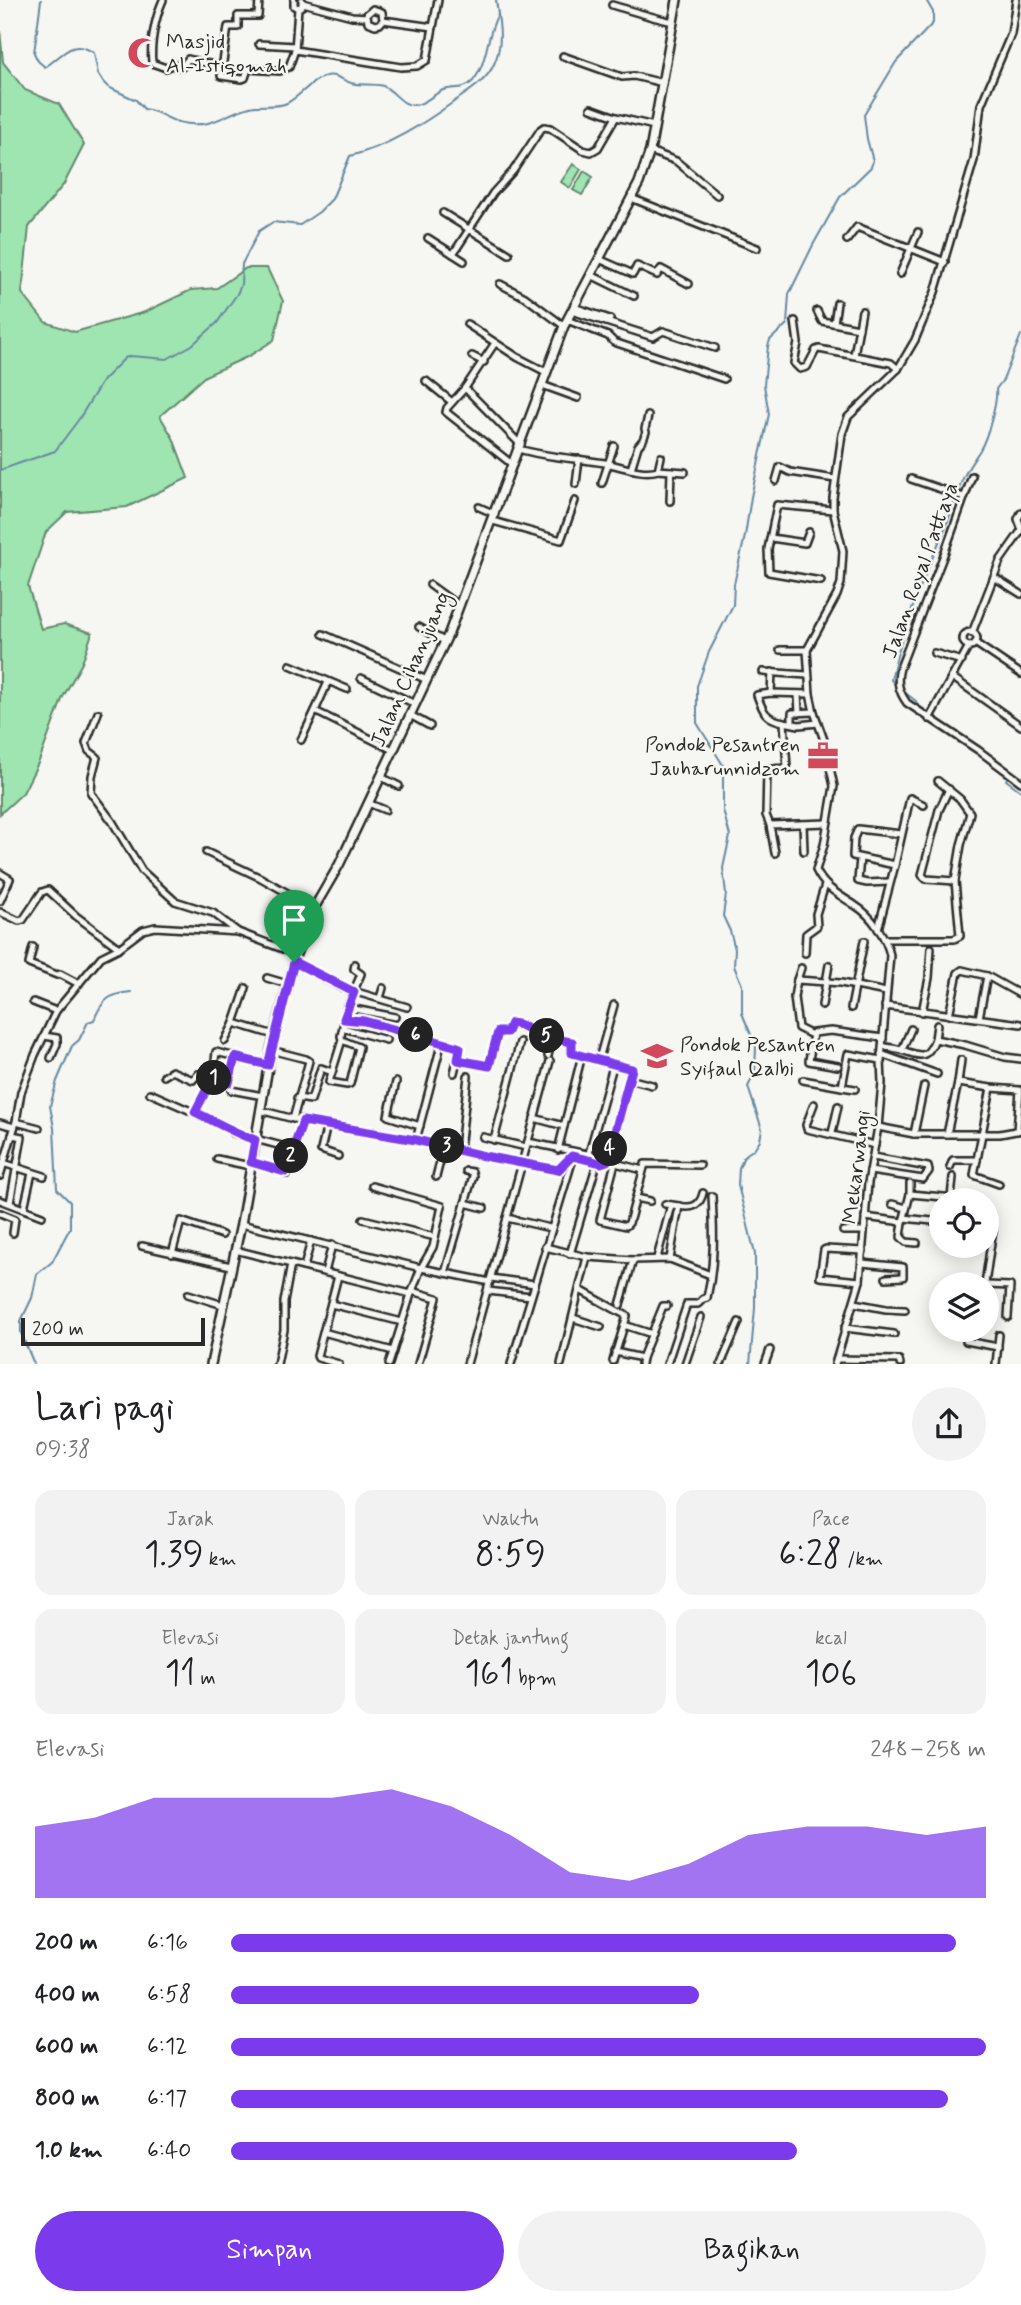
<!DOCTYPE html>
<html lang="id">
<head>
<meta charset="utf-8">
<style>
  :root { --surface:#fff; --page:#f2f2f2; --text:#202124; --muted:#757577; --accent:#7c3aed }
  body { margin:0; font-family:Mynerve,sans-serif; background:var(--page); color:var(--text); height:100vh; display:flex; flex-direction:column; font-size:26px; white-space:nowrap }
  * { box-sizing:border-box; margin:0 }
  p { font-size:23px; color:var(--muted) }
  .icon { flex:none; width:38px; height:38px; fill:none; stroke:currentColor; stroke-width:2; stroke-linecap:round; stroke-linejoin:round }
  .map { position:relative; height:1364px; overflow:hidden }
  .details { display:flex; flex-direction:column; background:var(--surface); flex:1 }
  .details>* { flex:none }
  .controls { position:absolute; left:929px; top:1188px; display:grid; gap:14px }
  .controls a { display:grid; place-items:center; width:70px; height:70px; border-radius:50%; background:var(--surface); box-shadow:0 4px 18px #0003; font-size:35px }
  .scale { position:absolute; left:21px; bottom:18px; width:184px; box-sizing:border-box; padding-left:7px; border:4px solid #2b2b2b; border-top:0; font-size:19px; line-height:24px; white-space:nowrap; color:#2b2b2b; -webkit-text-stroke:5px #f6f6f2; paint-order:stroke }
  .pin { position:absolute; display:grid; place-items:center; width:60px; height:60px; color:#fff; margin:-72px -30px; border-radius:50% 50% 50% 0; rotate:-45deg; box-shadow:0 0 7px #0007 }
  .pin .icon { rotate:45deg }
  .km { position:absolute; width:35px; height:35px; margin:-18px; border-radius:50%; background:#222; color:#fff; font-size:19px; line-height:35px; text-align:center }
  .round { display:grid; place-items:center; flex:none; width:74px; height:74px; border-radius:37px; background:var(--page) }
  .headline { display:flex; align-items:center; justify-content:space-between; height:119px; padding:0 35px }
  h1 { font-size:38px; font-weight:600; line-height:52px }
  .stats { display:grid; grid-template-columns:repeat(3,1fr); gap:10px; height:119px; padding:7px 35px }
  .stats div { display:grid; align-content:center; border-radius:18px; background:var(--page); text-align:center }
  .stats b { font-size:35px; font-weight:600 }
  .stats small { font-size:19px; font-weight:400 }
  .stats p { font-size:19px }
  .chart { height:196px; padding:14px 35px }
  .chart p { display:flex; justify-content:space-between }
  .chart svg { width:100%; height:126px; margin-top:7px; fill:var(--accent); opacity:.7 }
  .button { display:flex; gap:14px; margin-top:auto; padding:14px 35px }
  .button a { flex:1; height:80px; border-radius:42px; background:var(--accent); color:#fff; font-size:28px; font-weight:600; line-height:80px; text-align:center }
  .button a+a { background:var(--page); color:var(--text) }
  ul { padding:0 35px; list-style:none; font-size:23px }
  li { display:grid; grid-template-columns:112px 84px 1fr; align-items:center; height:52px }
  li i { height:18px; border-radius:9px; background:var(--accent) }
  .map>svg:first-child { display:block }
  .green { fill:#9ee5b2; stroke:#64886e; stroke-width:2 }
  .lines { fill:none; stroke-linecap:round; stroke-linejoin:round }
  .stream { stroke:#66899f; stroke-width:2 }
  .street-casing { stroke:#2b2b2b; stroke-width:10 }
  .secondary-casing { stroke:#2b2b2b; stroke-width:12 }
  .street { stroke:#f6f6f2; stroke-width:5 }
  .secondary { stroke:#f6f6f2; stroke-width:7 }
  .route-casing { stroke:#fff; stroke-width:14 }
  .route { stroke:#7c3aed; stroke-width:9 }
  .labels { text-anchor:middle; stroke-width:5; stroke-linejoin:round; paint-order:stroke }
  .poi-label { font-size:21px; fill:#2b2b2b; stroke:#f6f6f2; text-anchor:start }
  .street-label { font-size:21px; fill:#2b2b2b; stroke:#f6f6f2 }
</style>
</head>
<body>
<div class="map">
<svg width="1021" height="1364" viewBox="0 0 1021 1364">
  <rect width="100%" height="100%" fill="#f6f6f2"/>
  <filter id="ink" filterUnits="userSpaceOnUse"><feTurbulence type="fractalNoise" baseFrequency=".0143" numOctaves="2"/><feDisplacementMap in="SourceGraphic" scale="14" xChannelSelector="R" yChannelSelector="G"/><feConvolveMatrix kernelMatrix="1 2 1 2 8 2 1 2 1" color-interpolation-filters="sRGB"/></filter>
  <g filter="url(#ink)">
    <g class="green">
      <polygon points="0,29 3,62 25,90 59,104 84,145 64,184 29,227 22,293 45,322 75,332 145,312 191,290 217,288 246,268 267,268 283,301 274,340 249,356 205,376 160,416 173,438 188,478 127,507 67,512 46,532 28,586 41,629 64,624 92,633 82,663 63,697 39,761 23,793 0,814"/>
      <polygon points="573,164 581,169 570,188 561,182"/>
      <polygon points="584,171 593,177 582,195 573,190"/>
    </g>
    <g class="lines">
      <g class="stream">
        <path d="M41,0L34,53L38,61L45,67C62,57 71,37 94,53L98,74L103,82L108,87L136,100L144,109C157,110 166,119 178,122C213,130 220,115 250,107C261,104 277,108 287,103C301,96 311,80 326,76C336,74 342,80 351,83C361,86 373,83 383,86C395,91 401,106 415,105C425,104 434,94 443,90C454,87 465,90 473,81C488,62 486,37 497,16"/>
        <path d="M0,470L55,451L79,419L103,380L125,358L130,356L167,359L192,345L217,323L237,294L241,285L242,264L259,231L273,222L300,225L319,212L332,199L350,156C389,146 423,124 455,101C469,91 487,81 494,64C504,43 499,22 496,0"/>
        <path d="M897,686L891,680C901,632 923,579 943,533C950,517 955,499 961,483C966,470 973,461 980,450C987,438 998,402 996,389L1003,380L1021,335"/>
        <polyline points="904,692 916,701 918,707 978,746 1010,771"/>
        <polyline points="1008,776 1006,780 1021,791"/>
        <path d="M34,1364L21,1333V1321L32,1298L37,1274L52,1262L70,1228V1202L57,1189L54,1128L50,1106L57,1081L72,1046L79,1040L88,1022L94,1020C102,1000 109,994 131,992"/>
        <polyline points="750,1364 755,1308 755,1254 738,1185 739,1168 744,1156 754,1149 760,1140 762,1129 748,1087 755,1071 756,1047 742,1013 742,985 734,966 735,949 730,931 723,916 726,894 723,868 730,836 723,810 723,765 697,723 697,686 709,652 733,605 734,584 745,536 751,497 769,414 764,385 768,346 770,340 787,324 789,294 813,245 840,197 871,167 873,161 867,139 864,115 896,62 933,23 933,12 926,0"/>
      </g>
      <defs>
        <g id="street">
          <path d="M163,0C155,18 150,44 152,63L166,68L173,65L182,67L188,59L223,67"/>
          <polyline points="259,0 258,16 238,16 238,27 228,27 221,76 242,79 245,78 248,69 280,71 289,67 295,50 298,8 302,6 302,0"/>
          <polyline points="294,0 294,6 298,8"/>
          <polyline points="303,3 352,16 367,17"/>
          <path d="M612,5C633,11 653,18 674,22"/>
          <polyline points="383,20 382,12 373,9 367,14 368,22 375,25 380,24 383,20 433,27"/>
          <polyline points="259,44 295,46"/>
          <polyline points="295,50 401,67 417,66 427,60 438,0"/>
          <polyline points="563,56 622,77 634,76 663,83"/>
          <polyline points="591,108 616,117 654,126"/>
          <polyline points="650,151 676,161 717,195"/>
          <polyline points="631,198 757,248"/>
          <polyline points="443,213 509,254"/>
          <polyline points="428,238 464,261"/>
          <polyline points="847,240 857,227 945,262"/>
          <polyline points="453,254 493,193 513,171 541,129 544,127 550,128 583,150 591,152 598,148 616,117"/>
          <polyline points="599,259 633,274 637,266 657,275 661,269 689,284"/>
          <polyline points="900,274 918,232"/>
          <polyline points="591,275 634,296"/>
          <polyline points="500,284 525,297 564,326"/>
          <polyline points="574,307 610,319"/>
          <polyline points="572,311 653,337 663,331 715,348"/>
          <polyline points="817,311 822,321 859,328"/>
          <polyline points="567,320 608,336 614,342 724,379"/>
          <polyline points="795,321 798,343 794,363 800,369 807,367 816,350 819,349 891,363 898,369"/>
          <polyline points="834,323 837,303"/>
          <polyline points="467,324 517,357 546,372"/>
          <polyline points="495,343 465,388 447,408 446,412 513,465"/>
          <polyline points="854,355 862,311"/>
          <polyline points="472,356 484,362"/>
          <polyline points="426,381 452,402"/>
          <polyline points="542,385 578,398"/>
          <polyline points="465,388 521,445"/>
          <path d="M519,449C548,458 576,458 605,463C622,466 642,475 658,470L661,457"/>
          <polyline points="631,469 638,446 643,440 646,432 645,429 648,416"/>
          <polyline points="658,470 685,472"/>
          <path d="M972,476L943,557L900,668C896,682 899,692 907,703L978,750L1021,782"/>
          <polyline points="911,479 964,497"/>
          <polyline points="776,481 780,467 790,472 835,479"/>
          <polyline points="602,483 614,446"/>
          <polyline points="576,484 579,459"/>
          <polyline points="670,501 671,471"/>
          <polyline points="479,507 495,514"/>
          <polyline points="1021,513 1018,519 1021,527"/>
          <polyline points="493,521 561,540 575,501"/>
          <polyline points="771,538 805,543 809,532"/>
          <polyline points="994,577 1021,594"/>
          <polyline points="821,581 769,572 768,549 777,505 833,510"/>
          <polyline points="430,585 459,606"/>
          <polyline points="419,627 444,641"/>
          <circle cx="970" cy="639" r="7"/>
          <polyline points="972,633 1000,561 1021,531"/>
          <polyline points="323,634 427,680"/>
          <polyline points="975,643 1021,674"/>
          <polyline points="780,650 807,650"/>
          <polyline points="934,653 962,661"/>
          <polyline points="290,665 347,689"/>
          <polyline points="763,672 807,675"/>
          <polyline points="952,677 1021,726"/>
          <polyline points="361,678 415,704"/>
          <polyline points="328,682 315,711 393,750"/>
          <polyline points="771,693 772,672"/>
          <polyline points="798,694 799,713"/>
          <polyline points="98,713 86,743 89,751 97,757 92,776 91,793 112,821 142,871 175,901 213,913 238,932"/>
          <polyline points="410,715 430,726"/>
          <polyline points="929,719 969,646"/>
          <polyline points="784,722 799,725 818,723"/>
          <polyline points="792,723 792,713 814,712"/>
          <polyline points="301,740 315,711"/>
          <polyline points="381,777 399,786"/>
          <polyline points="949,789 939,810 922,875 926,879 955,881"/>
          <polyline points="368,803 385,810"/>
          <polyline points="803,824 804,851"/>
          <polyline points="770,825 827,823"/>
          <polyline points="206,852 261,878 314,908"/>
          <path d="M775,853L770,825L766,815L767,769L787,768L784,722C766,719 763,712 757,695L771,693L810,694"/>
          <polyline points="860,858 858,881 867,883 889,882"/>
          <polyline points="895,865 853,856 854,838 858,829 901,834"/>
          <polyline points="0,873 10,879 0,901"/>
          <polyline points="0,912 19,921 23,920 42,892 48,890 76,916 119,948"/>
          <polyline points="878,929 895,865 910,798 924,805"/>
          <polyline points="885,939 954,939 960,936 955,881 961,845 970,813 960,799 938,781"/>
          <polyline points="33,947 29,964 57,975 60,974 79,984"/>
          <polyline points="805,953 806,934 817,926 816,914 825,885"/>
          <polyline points="294,962 343,988 407,1007"/>
          <polyline points="267,978 287,984"/>
          <polyline points="797,980 801,968"/>
          <polyline points="246,988 234,1023 274,1035"/>
          <polyline points="380,998 383,988"/>
          <polyline points="33,1002 56,1011"/>
          <polyline points="822,1005 829,965"/>
          <polyline points="885,1006 1021,1024"/>
          <polyline points="851,1008 864,941"/>
          <polyline points="346,1012 351,1013 354,1009 395,1017"/>
          <polyline points="922,1012 929,978 931,948"/>
          <polyline points="949,1015 958,973 962,970 987,976 1021,995"/>
          <polyline points="979,1018 987,976"/>
          <polyline points="344,1019 364,1022 458,1047 460,1048 454,1073"/>
          <polyline points="343,1028 386,1040"/>
          <polyline points="812,1035 798,1028 794,997 797,980 841,983 886,992"/>
          <polyline points="44,1036 57,1038 57,1044 51,1058"/>
          <polyline points="935,1039 937,1025"/>
          <polyline points="342,1040 359,1047 350,1084 347,1085 329,1082 342,1040 341,1036 347,1007 361,974 354,969 355,964"/>
          <polyline points="225,1041 234,1023"/>
          <path d="M883,1046C889,1048 895,1048 901,1050C919,1055 926,1062 935,1039L965,1045L1005,1057L1021,1059"/>
          <polyline points="271,1050 306,1059 309,1061 293,1119"/>
          <polyline points="902,1050 911,1029"/>
          <polyline points="881,1054 937,1074"/>
          <polyline points="548,1056 552,1038"/>
          <polyline points="599,1059 614,1005"/>
          <path d="M458,1060L489,1066L498,1032H507L511,1023C523,1024 527,1029 537,1034C548,1038 561,1040 572,1042V1053L632,1069L607,1161"/>
          <polyline points="838,1066 809,1061 813,1033 831,1031 883,1038"/>
          <polyline points="164,1076 172,1071 193,1080 198,1074 229,1083 231,1090 263,1096"/>
          <polyline points="629,1079 652,1085"/>
          <polyline points="803,1080 842,1087 848,1054 881,1060"/>
          <polyline points="396,1082 388,1116 420,1126"/>
          <polyline points="229,1083 235,1057"/>
          <polyline points="958,1083 991,1088 1020,1090 1017,1131"/>
          <polyline points="842,1087 855,1089"/>
          <polyline points="991,1088 974,1175 999,1184"/>
          <polyline points="150,1093 225,1126 233,1133 293,1149"/>
          <polyline points="297,1098 311,1100 321,1068 332,1072"/>
          <polyline points="814,1104 806,1125 807,1129 875,1145"/>
          <polyline points="260,1110 290,1118 416,1140 483,1156 558,1170 572,1156 601,1163 607,1161 643,1170"/>
          <polyline points="195,1112 213,1077 216,1052 268,1065"/>
          <polyline points="534,1118 564,1126"/>
          <polyline points="16,1122 39,1128"/>
          <polyline points="0,1123 14,1127"/>
          <polyline points="327,1125 321,1150 338,1156"/>
          <polyline points="878,1127 914,1134 1000,1134 1021,1130"/>
          <polyline points="832,1133 838,1106"/>
          <polyline points="914,1134 924,1086"/>
          <polyline points="947,1134 958,1083 961,1060"/>
          <polyline points="483,1137 526,1147"/>
          <polyline points="416,1140 441,1045"/>
          <polyline points="494,1140 520,1042"/>
          <polyline points="528,1142 601,1157"/>
          <polyline points="460,1150 468,1076"/>
          <polyline points="558,1150 581,1059"/>
          <polyline points="589,1153 613,1066"/>
          <polyline points="217,1159 250,1166"/>
          <polyline points="251,1162 281,1170 287,1174"/>
          <polyline points="3,1163 44,1176"/>
          <polyline points="615,1163 600,1220 626,1226 629,1223 645,1164 700,1165"/>
          <polyline points="950,1167 953,1160 977,1160"/>
          <polyline points="870,1171 923,1179 929,1171 928,1167 873,1157"/>
          <polyline points="285,1172 303,1121"/>
          <polyline points="0,1176 16,1122 21,1092 35,1055 56,1011 101,957 119,948 143,930 155,927 238,932 296,954"/>
          <polyline points="436,1177 444,1146"/>
          <polyline points="372,1186 442,1206 433,1247 421,1268 411,1294 389,1364"/>
          <polyline points="910,1194 977,1200"/>
          <polyline points="636,1198 650,1201"/>
          <polyline points="951,1198 953,1177"/>
          <polyline points="0,1200 42,1216"/>
          <polyline points="10,1203 22,1137 12,1135"/>
          <polyline points="465,1203 484,1208"/>
          <polyline points="665,1204 679,1206 670,1259"/>
          <polyline points="892,1204 906,1208"/>
          <path d="M679,1206C692,1209 700,1206 703,1193"/>
          <polyline points="24,1208 32,1173"/>
          <polyline points="0,1213 15,1219 13,1233"/>
          <polyline points="865,1217 903,1222 910,1194 910,1183"/>
          <polyline points="507,1218 550,1228"/>
          <polyline points="904,1218 942,1222"/>
          <polyline points="363,1219 435,1237"/>
          <polyline points="903,1222 901,1237 906,1242 917,1243"/>
          <polyline points="241,1224 421,1268 490,1282"/>
          <polyline points="843,1231 864,1231"/>
          <polyline points="142,1246 231,1266"/>
          <polyline points="545,1247 587,1257 633,1260 670,1259 708,1274"/>
          <polyline points="235,1250 411,1294"/>
          <polyline points="172,1254 181,1221 222,1235"/>
          <polyline points="570,1254 595,1170"/>
          <polyline points="657,1258 671,1205"/>
          <polyline points="862,1263 903,1267 903,1277 886,1278"/>
          <polyline points="304,1267 311,1241"/>
          <polyline points="325,1272 332,1245"/>
          <polyline points="445,1273 473,1176 472,1172 466,1171"/>
          <polyline points="338,1276 317,1356 318,1358 339,1364"/>
          <polyline points="491,1278 535,1284"/>
          <polyline points="860,1281 820,1277 824,1250 826,1249 863,1251"/>
          <polyline points="985,1284 993,1229 987,1226"/>
          <polyline points="987,1285 1010,1286 1008,1317"/>
          <polyline points="580,1290 627,1316 613,1361"/>
          <polyline points="412,1291 437,1298 418,1364"/>
          <polyline points="488,1291 531,1296"/>
          <polyline points="188,1294 223,1305"/>
          <polyline points="854,1303 886,1309 905,1310"/>
          <polyline points="331,1304 402,1322"/>
          <polyline points="620,1305 633,1260"/>
          <polyline points="573,1318 601,1327"/>
          <polyline points="624,1325 652,1334"/>
          <polyline points="845,1328 894,1334"/>
          <polyline points="323,1332 393,1351"/>
          <polyline points="966,1341 998,1347"/>
          <polyline points="615,1352 642,1358 641,1364"/>
          <polyline points="642,1358 663,1306 667,1306"/>
          <polyline points="837,1359 899,1360 900,1364"/>
          <polyline points="277,1364 284,1330 284,1302 291,1264"/>
          <polyline points="467,1364 550,1061"/>
          <polyline points="511,1364 572,1162"/>
          <polyline points="561,1364 587,1257"/>
          <path d="M667,1364L687,1304H698L703,1299L707,1298C715,1262 714,1232 712,1196"/>
          <polyline points="685,1364 701,1317"/>
          <polyline points="721,1364 739,1322"/>
          <polyline points="765,1364 770,1350"/>
          <path d="M835,1364L860,1281L868,1183L878,1127L882,1083L881,1060L890,955C886,937 872,916 856,906C840,895 824,888 816,870L824,845L834,786L824,740L814,712L810,694L807,650L837,595L841,583L843,551L833,510V498L842,434L848,417L898,369L915,340L935,292L974,160L981,105L1011,34L1016,0"/>
          <polyline points="996,1364 999,1335"/>
        </g>
        <polyline id="secondary" points="211,1364 241,1224 271,1050 296,954 314,908 339,865 449,633 564,326 639,183 650,151 677,0"/>
      </defs>
      <use href="#street" class="street-casing"/>
      <use href="#secondary" class="secondary-casing"/>
      <use href="#street" class="street"/>
      <use href="#secondary" class="secondary"/>
    </g>
  </g>
  <g class="lines" filter="url(#ink)">
    <defs>
      <path id="route" d="M294,962L354,992L344,1019L364,1021L458,1047L460,1048L458,1060L489,1066L498,1032H507L511,1023C523,1024 527,1029 537,1034C548,1038 561,1040 572,1042V1053L632,1069L607,1161L601,1163L572,1156L558,1170L484,1156L416,1140L303,1121L285,1172L251,1162L255,1140C234,1133 216,1122 195,1112L213,1077L229,1083L235,1057L268,1065Z"/>
    </defs>
    <use href="#route" class="route-casing"/>
    <use href="#route" class="route"/>
  </g>
  <defs>
    <symbol id="mosque-bare" viewBox="-9 -9 18 18"><path d="M3.5-4.9A6 6 0 1 0 3.5 4.9A5 5 0 1 1 3.5-4.9Z" fill="#d1495b" stroke="#f6f6f2" stroke-width="2.5" paint-order="stroke"/></symbol>
    <symbol id="office-bare" viewBox="-9 -9 18 18"><path d="M-6-3h4V-5.5h4V-3h4V5H-6ZM-1-4.5V-3h2v-1.5ZM-6 0V1H6V0Z" fill="#d1495b" stroke="#f6f6f2" stroke-width="2.5" paint-order="stroke"/></symbol>
    <symbol id="school-bare" viewBox="-9 -9 18 18"><path d="M0-5L7-2L0 1L-7-2ZM-4 1L0 2.5L4 1V4Q0 6-4 4Z" fill="#d1495b" stroke="#f6f6f2" stroke-width="2.5" paint-order="stroke"/></symbol>
  </defs>
  <g fill-rule="evenodd">
    <use href="#mosque-bare" x="121" y="31" width="44" height="44"/>
    <use href="#office-bare" x="801" y="734" width="44" height="44"/>
    <use href="#school-bare" x="635" y="1034" width="44" height="44"/>
  </g>
  <g class="labels">
    <g class="poi-label">
      <text x="166" y="48">Masjid<tspan x="166" dy="24">Al-Istiqomah</tspan></text>
      <text x="800" y="751" text-anchor="end">Pondok Pesantren<tspan x="800" dy="24">Jauharunnidzom</tspan></text>
      <text x="680" y="1051">Pondok Pesantren<tspan x="680" dy="24">Syifaul Qalbi</tspan></text>
    </g>
    <g class="street-label">
      <text transform="translate(920 570) rotate(-70)" y="7">Jalan Royal Pattaya</text>
      <text transform="translate(410 669) rotate(-66)" y="7">Jalan Cihanjuang</text>
      <text transform="translate(856 1167) rotate(-83)" y="7">Mekarwangi</text>
    </g>
  </g>
</svg>
<div class="controls">
<a><svg class="icon" aria-label="locate" viewBox="0 0 24 24"><circle cx="12" cy="12" r="6"/><path d="M12 2v4M12 18v4M2 12h4M18 12h4"/></svg></a>
<a><svg class="icon" aria-label="layers" viewBox="0 0 24 24"><path d="M12 4l9 5-9 5-9-5zM3 14l9 5 9-5"/></svg></a>
</div>
<div class="scale">200 m</div>
<div class="pin" style="left:294px;top:962px;background:#1e9e55"><svg class="icon" aria-label="arrive" viewBox="0 0 24 24"><path d="M6 21V4h12l-3 4 3 4H6"/></svg></div>
<b class="km" style="left:214px;top:1078px">1</b>
<b class="km" style="left:291px;top:1156px">2</b>
<b class="km" style="left:447px;top:1146px">3</b>
<b class="km" style="left:610px;top:1149px">4</b>
<b class="km" style="left:547px;top:1036px">5</b>
<b class="km" style="left:416px;top:1035px">6</b>
</div>
<section class="details">
<div class="headline"><div><h1>Lari pagi</h1><p>09:38</p></div><a class="round"><svg class="icon" aria-label="share" viewBox="0 0 24 24"><path d="M12 15V3M7 8l5-5 5 5M5 13v7h14v-7"/></svg></a></div>
<div class="stats">
<div><p>Jarak</p><b>1.39<small> km</small></b></div>
<div><p>Waktu</p><b>8:59</b></div>
<div><p>Pace</p><b>6:28<small> /km</small></b></div>
</div>
<div class="stats">
<div><p>Elevasi</p><b>11<small> m</small></b></div>
<div><p>Detak jantung</p><b>161<small> bpm</small></b></div>
<div><p>kcal</p><b>106</b></div>
</div>
<div class="chart"><p><span>Elevasi</span>248–258 m</p>
<svg viewBox="0 0 160 44" preserveAspectRatio="none"><path d="M0 44V19L10 16L20 9L30 9L40 9L50 9L60 6L70 12L80 22L90 35L100 38L110 32L120 22L130 19L140 19L150 22L160 19V44z"/></svg>
</div>
<ul>
<li><b>200 m</b>6:16<i style="width:96%"></i></li>
<li><b>400 m</b>6:58<i style="width:62%"></i></li>
<li><b>600 m</b>6:12<i style="width:100%"></i></li>
<li><b>800 m</b>6:17<i style="width:95%"></i></li>
<li><b>1.0 km</b>6:40<i style="width:75%"></i></li>
</ul>
<div class="button"><a>Simpan</a><a>Bagikan</a></div>
</section>
</body>
</html>
